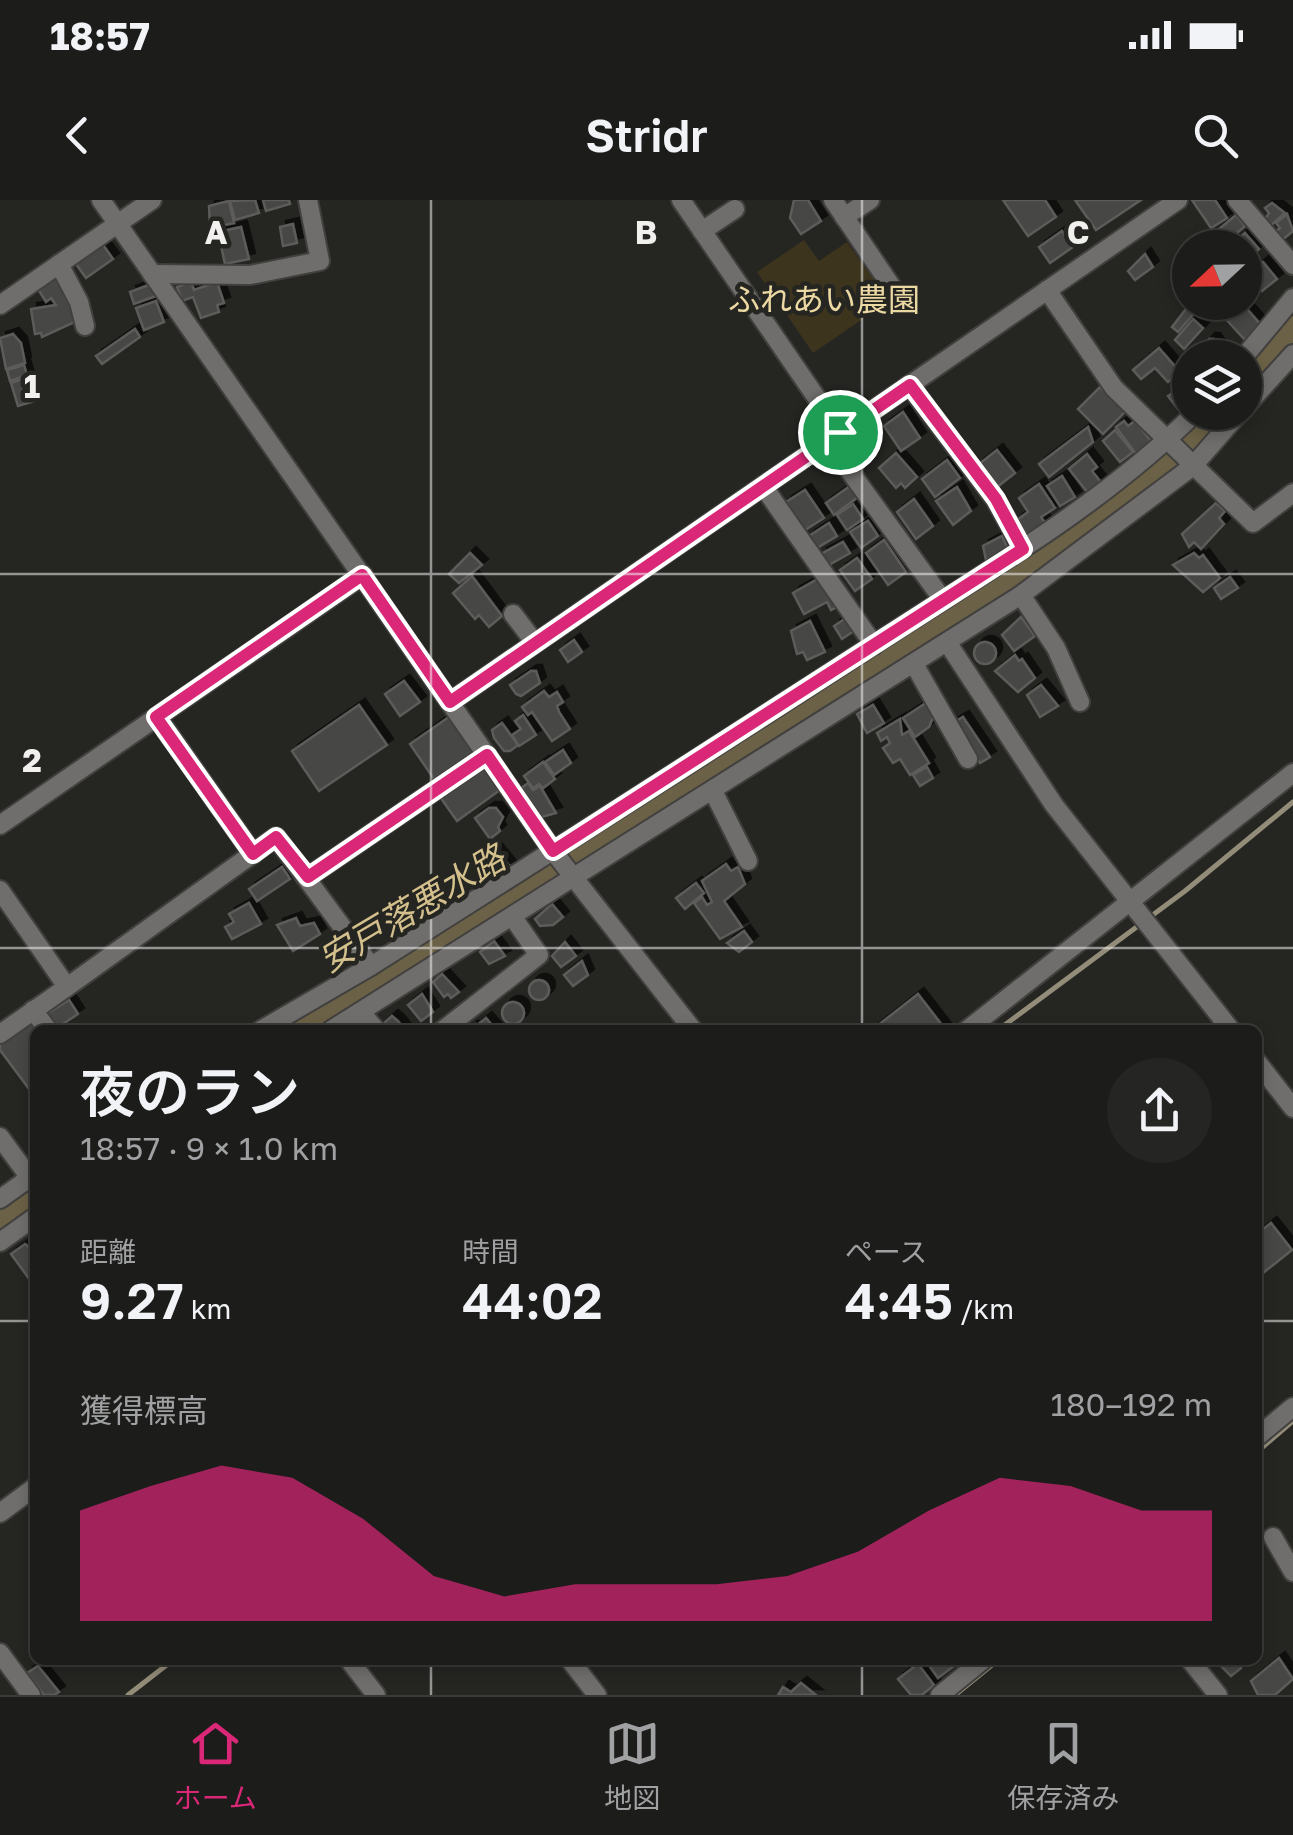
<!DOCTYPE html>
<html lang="ja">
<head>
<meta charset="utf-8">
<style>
  :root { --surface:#1c1c1a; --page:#252523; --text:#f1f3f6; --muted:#a0a1a2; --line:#3a3a39; --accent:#db2777 }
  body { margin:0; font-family:"Golos Text","Noto Sans JP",sans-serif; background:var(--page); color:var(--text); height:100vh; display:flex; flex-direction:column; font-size:38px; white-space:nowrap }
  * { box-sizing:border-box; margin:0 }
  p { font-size:32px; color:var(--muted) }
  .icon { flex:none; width:55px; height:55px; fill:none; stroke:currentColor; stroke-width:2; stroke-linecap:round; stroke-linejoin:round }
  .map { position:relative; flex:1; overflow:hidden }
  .side { position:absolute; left:30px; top:825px; width:1232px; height:640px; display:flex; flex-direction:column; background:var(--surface); border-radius:15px; box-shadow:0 5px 15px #0003,0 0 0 2px var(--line) }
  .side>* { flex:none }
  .needle { width:65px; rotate:248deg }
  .controls { position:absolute; left:1172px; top:30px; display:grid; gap:20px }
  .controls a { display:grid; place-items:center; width:90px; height:90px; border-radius:50%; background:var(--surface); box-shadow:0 5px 15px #0003,0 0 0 2px var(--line); font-size:50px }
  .pin { position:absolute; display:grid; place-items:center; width:85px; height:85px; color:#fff; margin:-42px; border:5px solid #fff; border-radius:50%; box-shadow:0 2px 10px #0007 }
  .round { display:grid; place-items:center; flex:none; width:105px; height:105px; border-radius:52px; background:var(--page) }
  .headline { display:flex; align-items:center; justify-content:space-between; height:170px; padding:0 50px }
  h1 { font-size:55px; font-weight:600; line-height:75px }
  .stats { display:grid; grid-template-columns:repeat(3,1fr); gap:15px; height:170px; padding:10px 50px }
  .stats div { display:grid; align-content:center }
  .stats b { font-size:50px; font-weight:600 }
  .stats small { font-size:28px; font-weight:400 }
  .stats p { font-size:28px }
  .chart { height:280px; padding:20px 50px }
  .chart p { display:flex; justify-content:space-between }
  .chart svg { width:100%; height:180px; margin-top:10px; fill:var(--accent); opacity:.7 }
  .status { display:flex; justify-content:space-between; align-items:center; height:70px; padding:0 50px; background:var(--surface); direction:ltr }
  .status svg { height:28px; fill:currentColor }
  header { display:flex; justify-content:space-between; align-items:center; height:130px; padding:0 50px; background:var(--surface); font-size:45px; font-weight:600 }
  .tab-bar { display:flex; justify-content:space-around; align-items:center; height:140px; border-top:2px solid var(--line); background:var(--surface); font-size:28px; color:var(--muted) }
  .tab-bar a { display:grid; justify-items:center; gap:5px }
  .tab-bar .selected { color:var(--accent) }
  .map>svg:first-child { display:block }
  .green { fill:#3d341e }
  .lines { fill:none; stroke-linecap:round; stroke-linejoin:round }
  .stream { stroke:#938c79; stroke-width:5 }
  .river { stroke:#6b6146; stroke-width:28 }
  .building { fill:#474644; stroke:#5d5c5a; stroke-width:2.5; filter:url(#shadow) }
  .minor-casing { stroke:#41403e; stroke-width:22 }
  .minor { stroke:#6f6e6c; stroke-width:18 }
  .route-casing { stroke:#fff; stroke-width:20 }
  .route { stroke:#db2777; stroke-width:12 }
  .grid { fill:none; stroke:#f1f0ef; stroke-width:2.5; stroke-opacity:0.55 }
  .labels { text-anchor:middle; stroke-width:9; stroke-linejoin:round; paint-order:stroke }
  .park-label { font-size:32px; fill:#ecd8a3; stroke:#252522 }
  .water-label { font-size:35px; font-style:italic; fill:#d3c08c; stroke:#252522 }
  .grid-label { font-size:32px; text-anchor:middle; font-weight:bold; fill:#f1f0ef; stroke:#252522; stroke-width:9; stroke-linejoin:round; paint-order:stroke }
</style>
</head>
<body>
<div class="status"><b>18:57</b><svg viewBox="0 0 49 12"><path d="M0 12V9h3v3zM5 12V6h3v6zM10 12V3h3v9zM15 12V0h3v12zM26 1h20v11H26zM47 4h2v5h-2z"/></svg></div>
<header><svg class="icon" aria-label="back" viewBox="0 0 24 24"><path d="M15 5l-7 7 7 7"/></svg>Stridr<svg class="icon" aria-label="search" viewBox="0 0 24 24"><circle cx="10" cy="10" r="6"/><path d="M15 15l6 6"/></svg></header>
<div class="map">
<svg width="1293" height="1495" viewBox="0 0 1293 1495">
  <defs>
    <filter id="shadow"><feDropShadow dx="6" dy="-6" stdDeviation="0" flood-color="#0009"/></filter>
  </defs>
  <rect width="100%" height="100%" fill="#252522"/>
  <polygon class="green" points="804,40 819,61 847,42 889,101 813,153 757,72"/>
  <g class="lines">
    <g class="stream">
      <polyline points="998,830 1185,691 1293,602"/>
      <polyline points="1258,1251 1293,1221"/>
      <polyline points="128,1495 173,1460"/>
      <polyline points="955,1495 998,1460"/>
    </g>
    <g class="river">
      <polyline points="1245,182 1293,130"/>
      <polyline points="286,830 761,540 1157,278 1217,212"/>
      <polyline points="0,1023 35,998"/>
    </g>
  </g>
  <g class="building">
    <polygon points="255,0 259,13 235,20 230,1"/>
    <polygon points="263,0 289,0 290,4 266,11"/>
    <polygon points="794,0 808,0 821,21 801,34 790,18"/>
    <polygon points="1003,0 1045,0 1056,17 1028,36"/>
    <polygon points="1075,0 1141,0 1096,30"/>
    <polygon points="1192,0 1215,0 1227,18 1211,28"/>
    <polygon points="229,1 234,23 210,28 209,6"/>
    <polygon points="1272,3 1285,13 1269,27 1264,21 1269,13 1265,8"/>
    <polygon points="1287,14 1293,31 1281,41 1275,32 1280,28 1276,23"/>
    <polygon points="1236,15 1245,26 1223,45 1213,34"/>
    <polygon points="293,24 297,43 283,46 280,27"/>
    <polygon points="241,27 249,59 225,64 218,32"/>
    <polygon points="1062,31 1073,47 1050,63 1039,47"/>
    <polygon points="1245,33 1259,49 1245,61 1245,48 1228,48"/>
    <polygon points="103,45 113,59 86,78 76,64"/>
    <polygon points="1145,54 1153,67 1135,80 1128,71"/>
    <polygon points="1263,62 1277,79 1262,91 1248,74"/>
    <polygon points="56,76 77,121 42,137 41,133 35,134 31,109 56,105 51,98 46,102 38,89"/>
    <polygon points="191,82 194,90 217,82 224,103 217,105 219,112 201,118 193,97 182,101 177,87"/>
    <polygon points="151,84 156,96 134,104 130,92"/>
    <polygon points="156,101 164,122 144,130 136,108"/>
    <polygon points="1241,102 1261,125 1245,140 1224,117"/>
    <polygon points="1189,105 1196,111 1178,132 1172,127"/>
    <polygon points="1193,119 1203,128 1184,149 1175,140"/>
    <polygon points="135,129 140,137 102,164 96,156"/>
    <polygon points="13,134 21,143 25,163 6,169 0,138"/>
    <polygon points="1209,139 1214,139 1225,155 1192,158"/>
    <polygon points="1159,148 1180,172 1168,182 1155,168 1141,179 1133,170"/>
    <polygon points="24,165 27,175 10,181 7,170"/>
    <polygon points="1187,171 1190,175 1190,197 1174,182"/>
    <polygon points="28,177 35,201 18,206 11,183"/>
    <polygon points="1100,187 1110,197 1115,193 1129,208 1103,234 1078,209"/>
    <polygon points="1177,190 1187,203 1178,209 1168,196"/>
    <polygon points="903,212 920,238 901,251 884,226"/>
    <polygon points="1124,221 1128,226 1135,221 1155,246 1139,258 1116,227"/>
    <polygon points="1088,227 1093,242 1049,277 1039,264"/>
    <polygon points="1115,230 1133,252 1120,262 1103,241"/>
    <polygon points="997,250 1015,273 996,288 978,265"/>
    <polygon points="896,253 917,277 905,288 901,283 896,288 879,268"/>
    <polygon points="1087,254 1097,267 1092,271 1104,286 1091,297 1069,269"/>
    <polygon points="947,260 960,278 935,297 922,279"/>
    <polygon points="1062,276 1075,297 1060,306 1047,286"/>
    <polygon points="1039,284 1055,308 1041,317 1048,327 1030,339 1017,320 1028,312 1019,298"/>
    <polygon points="850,286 858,297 834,315 826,303"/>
    <polygon points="957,287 971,311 953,325 936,301"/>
    <polygon points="805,290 824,318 805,330 786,302"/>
    <polygon points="914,299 933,326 916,339 897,312"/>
    <polygon points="1216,303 1225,311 1219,318 1224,324 1201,349 1194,342 1189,347 1182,334"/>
    <polygon points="853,304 863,319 847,330 837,315"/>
    <polygon points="868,321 878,336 861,348 850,332"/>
    <polygon points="829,323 837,336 817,348 809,336"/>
    <polygon points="1002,336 1010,353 987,365 983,346"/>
    <polygon points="884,340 906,372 888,385 866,353"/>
    <polygon points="843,342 850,353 827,366 821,354"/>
    <polygon points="470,353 482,365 459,383 449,374"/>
    <polygon points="1194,353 1199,358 1203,355 1220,378 1203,392 1173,365"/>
    <polygon points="857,358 872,379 855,391 840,370"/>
    <polygon points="472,376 502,416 489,427 479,415 475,419 453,393"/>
    <polygon points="823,376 839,406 831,410 827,402 804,414 793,393"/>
    <polygon points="1230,377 1238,388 1221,399 1214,388"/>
    <polygon points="1021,417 1035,436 1014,451 1002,435"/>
    <polygon points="846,418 854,431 842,439 834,426"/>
    <polygon points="810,421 825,452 807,460 803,452 797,454 791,431"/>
    <polygon points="574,440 582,452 568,462 560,450"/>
    <circle cx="985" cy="453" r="11"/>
    <polygon points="1015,455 1019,461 1022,459 1035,478 1018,492 995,471"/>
    <polygon points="531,471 536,471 540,483 521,496 516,494 510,485"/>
    <polygon points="404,481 420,502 400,516 385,494"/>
    <polygon points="1041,485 1058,506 1040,517 1027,495"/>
    <polygon points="544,491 549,497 557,492 563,502 557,506 559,512 570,529 552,541 532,512 528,515 522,507"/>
    <polygon points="929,501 936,511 929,527 915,537 903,518"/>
    <polygon points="359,505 387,545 319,591 292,551"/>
    <polygon points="873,505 884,523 867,533 857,514"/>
    <polygon points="523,515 536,535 519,546 512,535 521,529 515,521"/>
    <polygon points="449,517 475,556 436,582 410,544"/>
    <polygon points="963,517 990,557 980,563 953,523"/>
    <polygon points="900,519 902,535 909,531 929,563 910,575 900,559 893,563 883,548 890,543 887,537 881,541 877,533"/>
    <polygon points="502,523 518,545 510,551 504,551 494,538 492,530"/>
    <polygon points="563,550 571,563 554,575 545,562"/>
    <polygon points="543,562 555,579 543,588 539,584 533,588 524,576"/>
    <polygon points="481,563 500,590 457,621 438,594"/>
    <polygon points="927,567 933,578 920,586 913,575"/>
    <polygon points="528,583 533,590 540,586 556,613 538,618 520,589"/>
    <polygon points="489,608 496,608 503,617 498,627 500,631 490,639 475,618"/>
    <polygon points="493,646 513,670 498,683 478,659"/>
    <polygon points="726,664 731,671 738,667 745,684 724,701 742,727 720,739 694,703 702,697 707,705 712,702 702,681"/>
    <polygon points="282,667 290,679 257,701 249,689"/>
    <polygon points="696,683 704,693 685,709 676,698"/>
    <polygon points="249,703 261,724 232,739 225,727 234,722 229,714"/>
    <polygon points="552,704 563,717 553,725 540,726 535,719"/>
    <polygon points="296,718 300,726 314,723 320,734 293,751 277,725"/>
    <polygon points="744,731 752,742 739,752 727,743"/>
    <polygon points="494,741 505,756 489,764 480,752"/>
    <polygon points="565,742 576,756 561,767 552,756"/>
    <polygon points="582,761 588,775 573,786 564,775"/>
    <polygon points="442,774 459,792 451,798 448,794 444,797 433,782"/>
    <circle cx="539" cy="790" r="10"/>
    <polygon points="422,794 433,812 421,821 408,805"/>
    <polygon points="918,794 945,829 872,830"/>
    <polygon points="69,800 78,814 55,829 45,815"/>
    <circle cx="513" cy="813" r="11"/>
    <polygon points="392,816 398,821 405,830 388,830 383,824"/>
    <polygon points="486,818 496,830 470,827 475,827"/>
    <polygon points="32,820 39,830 35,830 35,897 0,850 0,844"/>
    <polygon points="1271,1023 1292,1050 1258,1077 1258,1033"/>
    <polygon points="25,1044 35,1053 35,1077 30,1080 11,1054"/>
    <polygon points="1279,1458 1293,1479 1275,1495 1258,1495 1251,1481"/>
    <polygon points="933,1460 949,1460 954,1466 938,1478 928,1464"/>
    <polygon points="1215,1460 1239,1460 1241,1468 1231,1476"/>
    <polygon points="918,1464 934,1485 922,1495 911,1495 898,1479"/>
    <polygon points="38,1466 59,1492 54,1495 44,1495 27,1473"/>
    <polygon points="801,1483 816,1495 778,1495 783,1487 791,1492"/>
  </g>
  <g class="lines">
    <defs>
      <g id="minor">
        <polyline points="101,0 553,651 693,830"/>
        <polyline points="681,0 840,232"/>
        <polyline points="833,0 896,93"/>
        <polyline points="1237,0 1293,65"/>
        <polyline points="844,17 870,0"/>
        <polyline points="702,31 735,9"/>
        <polyline points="59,64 79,102 85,126"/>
        <polyline points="152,74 250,75 320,61 308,0"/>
        <polyline points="1047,90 1114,188 1253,323 1293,293"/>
        <polyline points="0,105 152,0"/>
        <polyline points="1243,158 1293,98"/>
        <polyline points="909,185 995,299 1023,349"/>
        <polyline points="1245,207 1293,154"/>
        <polyline points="828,241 943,400"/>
        <polyline points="763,286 874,445"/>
        <polyline points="1021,395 1056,448 1080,502"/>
        <polyline points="513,414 535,443"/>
        <polyline points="947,442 1054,605 1231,830"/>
        <polyline points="914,464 968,559"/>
        <polyline points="450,502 1178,0"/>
        <polyline points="157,517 253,654"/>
        <polyline points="713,591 748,661"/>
        <polyline points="0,625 363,375"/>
        <polyline points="308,677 487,555"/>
        <path d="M0,690L67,787L276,637L371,766C540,659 709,552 876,443C987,371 1101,306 1196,212"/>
        <polyline points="33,810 48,830"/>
        <polyline points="361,812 376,830"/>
        <polyline points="261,830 371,766"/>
        <polyline points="331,830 1021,395 1193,266 1240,212"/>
        <polyline points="443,830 539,755 514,719"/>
        <polyline points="967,830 1293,573"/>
        <polyline points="0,834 67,787"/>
        <polyline points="1258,863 1293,908"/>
        <polyline points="0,937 30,978"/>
        <polyline points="0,999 35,974"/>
        <polyline points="0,1042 35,1017"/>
        <polyline points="1258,1236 1293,1207"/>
        <polyline points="0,1313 35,1287"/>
        <polyline points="1273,1337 1293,1372"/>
        <polyline points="0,1453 31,1495"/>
        <polyline points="349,1460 376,1495"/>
        <polyline points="570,1460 597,1495"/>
        <polyline points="1190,1460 1218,1495"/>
        <polyline points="940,1495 983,1460"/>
      </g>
    </defs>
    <use href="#minor" class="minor-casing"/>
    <use href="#minor" class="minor"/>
  </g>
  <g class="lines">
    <defs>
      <polygon id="route" points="910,185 996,299 1023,349 553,651 487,555 308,677 276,637 253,654 156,517 362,375 450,502"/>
    </defs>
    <use href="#route" class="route-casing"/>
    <use href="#route" class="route"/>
  </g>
  <path class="grid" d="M431,0V830M862,0V830M0,374H1293M0,748H1293M0,1121H35M1258,1121H1293M431,1460V1495M862,1460V1495"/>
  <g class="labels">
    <g class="park-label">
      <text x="824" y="111">ふれあい農園</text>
    </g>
    <g class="water-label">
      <text transform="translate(412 709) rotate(-31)" y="12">安戸落悪水路</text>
    </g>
  </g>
  <g class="grid-label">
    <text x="216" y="44">A</text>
    <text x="646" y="44">B</text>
    <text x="1078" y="44">C</text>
    <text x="32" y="198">1</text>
    <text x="32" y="572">2</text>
  </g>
</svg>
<div class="controls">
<a><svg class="needle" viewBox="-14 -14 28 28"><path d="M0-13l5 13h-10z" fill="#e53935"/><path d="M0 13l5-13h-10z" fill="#a0a1a2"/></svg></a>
<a><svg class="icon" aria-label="layers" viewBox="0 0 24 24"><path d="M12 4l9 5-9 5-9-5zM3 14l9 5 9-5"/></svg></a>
</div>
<div class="pin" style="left:840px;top:232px;background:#1e9e55"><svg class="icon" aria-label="arrive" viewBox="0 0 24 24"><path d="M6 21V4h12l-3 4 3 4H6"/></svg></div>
<section class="side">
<div class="headline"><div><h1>夜のラン</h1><p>18:57 · 9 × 1.0 km</p></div><a class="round"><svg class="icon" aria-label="share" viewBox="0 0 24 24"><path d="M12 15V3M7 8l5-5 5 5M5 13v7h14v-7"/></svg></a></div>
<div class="stats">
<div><p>距離</p><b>9.27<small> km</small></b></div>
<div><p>時間</p><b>44:02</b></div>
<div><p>ペース</p><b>4:45<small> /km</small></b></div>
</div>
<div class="chart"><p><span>獲得標高</span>180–192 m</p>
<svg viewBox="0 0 160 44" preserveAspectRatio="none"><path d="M0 44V17L10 11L20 6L30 9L40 19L50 33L60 38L70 35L80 35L90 35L100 33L110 27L120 17L130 9L140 11L150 17L160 17V44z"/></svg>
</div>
</section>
</div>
<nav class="tab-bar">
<a class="selected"><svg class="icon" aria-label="home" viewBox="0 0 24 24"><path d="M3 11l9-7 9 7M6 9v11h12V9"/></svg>ホーム</a>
<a><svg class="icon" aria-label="map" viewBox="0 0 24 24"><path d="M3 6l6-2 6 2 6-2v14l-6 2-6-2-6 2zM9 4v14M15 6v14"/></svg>地図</a>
<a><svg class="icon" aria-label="saved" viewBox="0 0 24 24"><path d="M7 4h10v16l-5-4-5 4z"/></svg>保存済み</a>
</nav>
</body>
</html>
